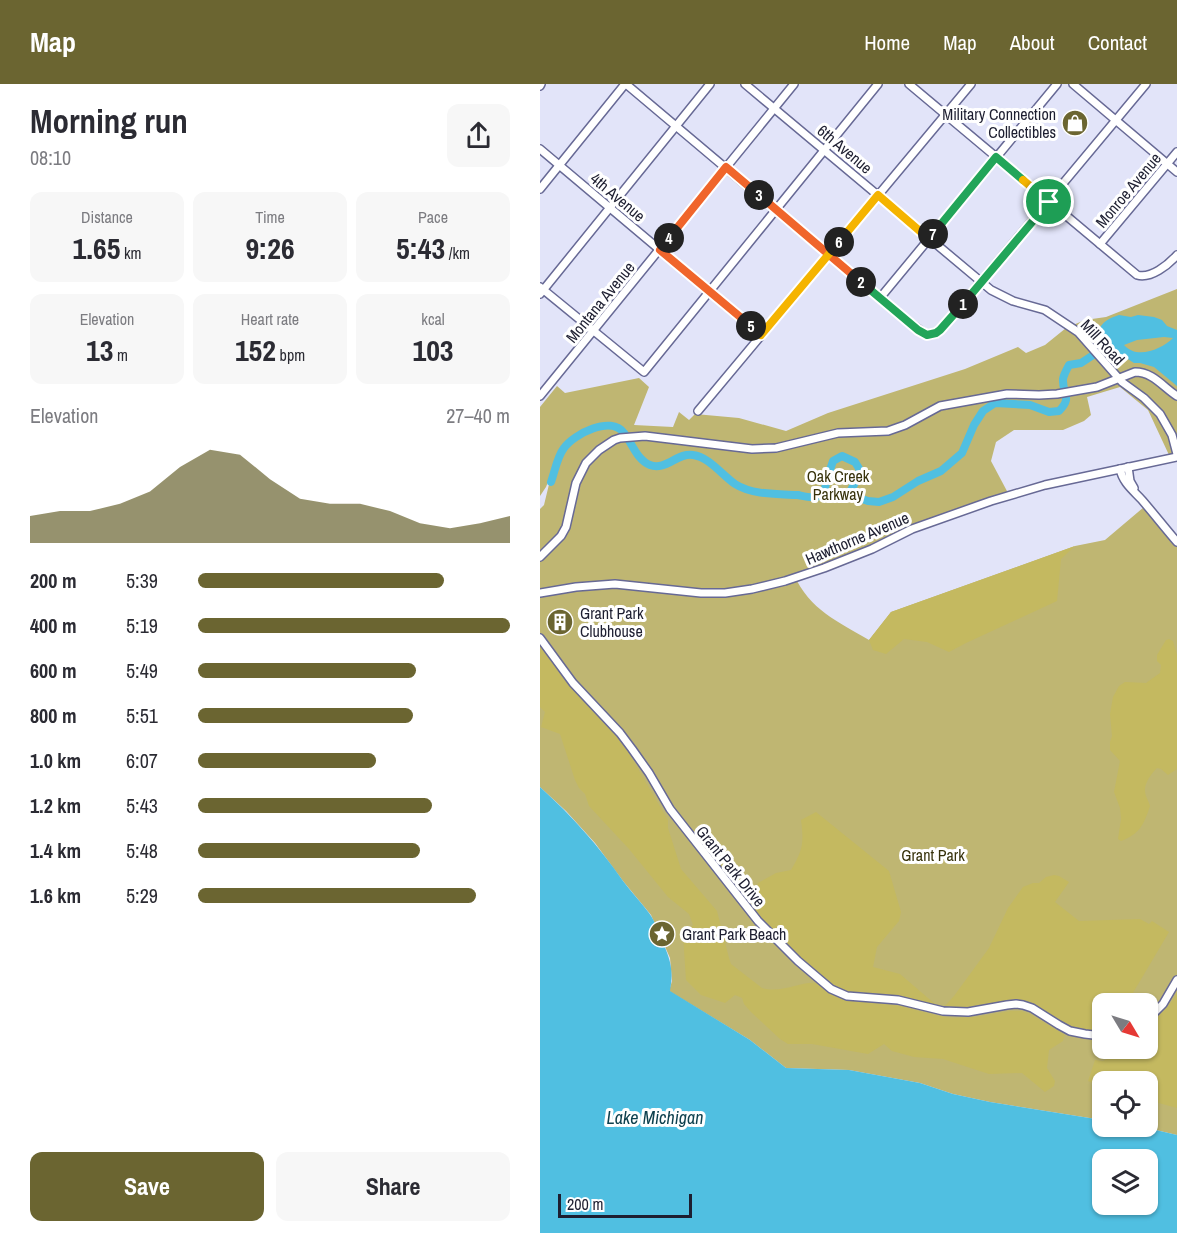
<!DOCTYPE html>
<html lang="en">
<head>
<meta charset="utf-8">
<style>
  :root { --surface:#fff; --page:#f7f7f7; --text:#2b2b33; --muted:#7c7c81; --accent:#6b6531 }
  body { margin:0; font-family:"Archivo Narrow",sans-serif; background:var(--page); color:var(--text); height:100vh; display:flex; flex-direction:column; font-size:22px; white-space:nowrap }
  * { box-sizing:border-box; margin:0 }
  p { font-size:20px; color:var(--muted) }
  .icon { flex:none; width:33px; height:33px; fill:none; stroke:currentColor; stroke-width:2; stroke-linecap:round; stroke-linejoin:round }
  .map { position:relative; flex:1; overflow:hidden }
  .sheet { display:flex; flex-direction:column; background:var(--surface); width:540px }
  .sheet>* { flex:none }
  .needle { width:39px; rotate:128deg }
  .buttons { position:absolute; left:552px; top:909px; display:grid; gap:12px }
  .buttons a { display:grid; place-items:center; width:66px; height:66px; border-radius:12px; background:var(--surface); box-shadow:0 2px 4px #0004; font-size:30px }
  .scale { position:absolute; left:18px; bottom:15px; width:134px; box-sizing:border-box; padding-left:6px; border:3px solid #1d1e30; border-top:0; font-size:16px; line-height:21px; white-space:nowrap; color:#1d1e30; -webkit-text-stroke:4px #fff; paint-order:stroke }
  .pin { position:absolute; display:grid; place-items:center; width:51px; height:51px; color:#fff; margin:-26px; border:3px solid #fff; border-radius:50%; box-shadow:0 2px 6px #0007 }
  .km { position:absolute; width:30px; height:30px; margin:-15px; border-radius:50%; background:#222; color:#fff; font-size:16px; line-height:30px; text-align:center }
  .round { display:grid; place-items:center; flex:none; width:63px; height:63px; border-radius:12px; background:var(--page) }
  .overview { display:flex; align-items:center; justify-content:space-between; height:102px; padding:0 30px }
  h1 { font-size:33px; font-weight:800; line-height:45px }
  .stats { display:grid; grid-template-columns:repeat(3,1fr); gap:9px; height:102px; padding:6px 30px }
  .stats div { display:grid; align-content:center; border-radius:12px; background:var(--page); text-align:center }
  .stats b { font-size:30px; font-weight:800 }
  .stats small { font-size:16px; font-weight:400 }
  .stats p { font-size:16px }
  .chart { height:168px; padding:12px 30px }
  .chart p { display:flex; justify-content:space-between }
  .chart svg { width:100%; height:108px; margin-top:6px; fill:var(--accent); opacity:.7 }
  .button { display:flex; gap:12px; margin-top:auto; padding:12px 30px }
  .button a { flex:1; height:69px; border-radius:12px; background:var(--accent); color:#fff; font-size:24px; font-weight:800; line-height:69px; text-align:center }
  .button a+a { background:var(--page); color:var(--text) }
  ul { padding:0 30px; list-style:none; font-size:20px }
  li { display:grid; grid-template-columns:96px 72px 1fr; align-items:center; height:45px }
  li i { height:15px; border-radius:8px; background:var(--accent) }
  header { display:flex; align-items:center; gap:36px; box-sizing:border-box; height:84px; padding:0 30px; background:var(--accent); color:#fff }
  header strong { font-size:28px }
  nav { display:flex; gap:33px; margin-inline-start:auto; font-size:21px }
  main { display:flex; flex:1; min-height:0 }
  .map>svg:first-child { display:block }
  .green { fill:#bfb672; fill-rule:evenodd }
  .forest { fill:#c4b960 }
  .water { fill:#50bfe1; fill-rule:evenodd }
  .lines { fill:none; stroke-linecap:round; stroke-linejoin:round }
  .river { stroke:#50bfe1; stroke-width:8 }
  .minor-casing { stroke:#676995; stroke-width:10 }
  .minor { stroke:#fff; stroke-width:7 }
  .split-1-casing { stroke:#fff; stroke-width:12 }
  .split-2-casing { stroke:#fff; stroke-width:12 }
  .split-3-casing { stroke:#fff; stroke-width:12 }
  .split-4-casing { stroke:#fff; stroke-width:12 }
  .split-5-casing { stroke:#fff; stroke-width:12 }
  .split-6-casing { stroke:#fff; stroke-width:12 }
  .split-7-casing { stroke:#fff; stroke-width:12 }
  .split-8-casing { stroke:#fff; stroke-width:12 }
  .split-9-casing { stroke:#fff; stroke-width:12 }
  .split-1 { stroke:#22a559; stroke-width:8 }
  .split-2 { stroke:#22a559; stroke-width:8 }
  .split-3 { stroke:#f0652b; stroke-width:8 }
  .split-4 { stroke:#f0652b; stroke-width:8 }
  .split-5 { stroke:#f0652b; stroke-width:8 }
  .split-6 { stroke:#f5b400; stroke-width:8 }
  .split-7 { stroke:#f5b400; stroke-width:8 }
  .split-8 { stroke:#22a559; stroke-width:8 }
  .split-9 { stroke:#f5b400; stroke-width:8 }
  .labels { text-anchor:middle; stroke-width:6; stroke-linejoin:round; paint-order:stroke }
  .poi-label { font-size:16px; fill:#1d1e30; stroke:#fff; text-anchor:start }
  .street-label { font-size:16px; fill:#1d1e30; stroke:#fff }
  .park-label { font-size:16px; fill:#37320b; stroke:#fff }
  .water-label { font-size:18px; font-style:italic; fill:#0e404e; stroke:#fff }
</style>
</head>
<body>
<header>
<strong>Map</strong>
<nav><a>Home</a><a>Map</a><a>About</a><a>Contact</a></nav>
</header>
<main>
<section class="sheet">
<div class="overview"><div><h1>Morning run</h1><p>08:10</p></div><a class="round"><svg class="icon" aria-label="share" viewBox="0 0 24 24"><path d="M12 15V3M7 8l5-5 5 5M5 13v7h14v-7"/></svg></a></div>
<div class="stats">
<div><p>Distance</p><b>1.65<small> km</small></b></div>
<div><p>Time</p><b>9:26</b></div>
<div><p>Pace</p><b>5:43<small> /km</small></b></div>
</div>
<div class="stats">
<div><p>Elevation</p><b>13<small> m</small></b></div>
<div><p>Heart rate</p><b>152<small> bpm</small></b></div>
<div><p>kcal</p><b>103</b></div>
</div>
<div class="chart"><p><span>Elevation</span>27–40 m</p>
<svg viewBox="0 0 160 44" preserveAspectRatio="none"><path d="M0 44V33L10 31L20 31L30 28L40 23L50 13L60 6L70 8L80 18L90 26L100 28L110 28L120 31L130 36L140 38L150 36L160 33V44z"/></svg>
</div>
<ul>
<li><b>200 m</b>5:39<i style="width:79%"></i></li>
<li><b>400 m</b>5:19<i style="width:100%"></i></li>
<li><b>600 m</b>5:49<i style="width:70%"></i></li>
<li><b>800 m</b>5:51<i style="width:69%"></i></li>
<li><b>1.0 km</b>6:07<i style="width:57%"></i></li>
<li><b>1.2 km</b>5:43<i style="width:75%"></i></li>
<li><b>1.4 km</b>5:48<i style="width:71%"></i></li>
<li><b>1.6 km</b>5:29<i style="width:89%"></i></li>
</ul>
<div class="button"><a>Save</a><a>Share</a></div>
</section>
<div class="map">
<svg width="637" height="1149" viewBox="0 0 637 1149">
  <rect width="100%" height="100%" fill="#e2e4f9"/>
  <path class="green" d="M637,205V369L629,371L608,326L580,303L547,313L551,331L544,337L523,346H474L456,358L451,377L468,409L384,437L326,465L254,491C270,526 297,537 329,556L351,528L535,462L565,456L604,423L637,463V1051L603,1043L608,1042V998H562V1036L450,1018L413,1010L380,999L309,986L246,984L210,956L129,907L132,897L130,874L111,831L83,797L55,759L26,727L0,703V425L4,421L12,388L6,403L0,412V323L17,302L25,309L99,294L109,303L94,341L133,343L139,328L149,336L155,330L199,334L246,347L288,329L425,285L478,263L486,269L505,261L526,244L545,236L566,233ZM562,920H608V964H562Z"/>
  <g class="forest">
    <polygon points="535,462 521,475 517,517 426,559 409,568 387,558 364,555 346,570 333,566 329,556 351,528"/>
    <path d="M629,555L633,557L637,571V685L628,691L621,685L617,684C610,691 602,702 606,712C607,715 609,718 610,722C604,740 600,750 581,757L578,755L581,735L580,724L574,708L580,677L570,666V658L572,652L570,630L573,613L579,602L585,598L606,599L620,589L621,581L617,577V571L626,556Z"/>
    <path d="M0,560C11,577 23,593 37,608C51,625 86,653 91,673L128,736V744L141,785L177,827L189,874L191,880L222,904C242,910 259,897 278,899L214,827V813L218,799L236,789L251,786C263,766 264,759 261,736L276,728L349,787L361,828L359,837L337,863L333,883L360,890L395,920L390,922L333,917L334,919L356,921L399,932L412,934L435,933L471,927H481L490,930L525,951L523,957L509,966L507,984L515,997L514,1002L505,1008L482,989L449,990L403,975L374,973L352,967L344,960L328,970L272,960H248L240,955L211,928L204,920L202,914L195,911L185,919L161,911L146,896L143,851L153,841L149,830L128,813L89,765L49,722L45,710L39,704L35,696L20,650L1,643L5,628L0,623Z"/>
    <polygon points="514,791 519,792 529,798 515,818 539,837 600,835 609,840 612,837 629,848 587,919 562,920 562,949 547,948 528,942 496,922 483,918 427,925 403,924 414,912 449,864 468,824 483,803 493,799 499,799 506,793"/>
    <path d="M637,908V1024L608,1016V998H562V1002L548,997L555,976L563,977L589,965L608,964V957L613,955L608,941C617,935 633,919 637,908Z"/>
  </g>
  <g class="water">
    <path d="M579,231L591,233L598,231L614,233L622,236L627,242L637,246V302L614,283L600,279H594L577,268L572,267L562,256L558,247C562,238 569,234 579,231ZM624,253L633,254C622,265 597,276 584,261L597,256Z"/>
    <path d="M0,703C32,732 58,761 83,797C91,808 101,818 109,829C115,837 117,845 121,854C130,875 134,884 130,907L210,956L246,984L309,986L380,999L413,1010L450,1018L562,1036V1042L603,1043L637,1051V1149H0ZM562,1076H608V1120H562Z"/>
  </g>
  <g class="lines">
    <path class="river" d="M11,398C15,387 17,373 24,364C34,350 71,331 84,349C92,359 97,376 110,381C126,387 138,368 153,371C169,373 182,391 195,400C212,411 238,410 258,411C263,412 270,414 276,413C277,413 283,410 284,409L287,395L293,377L302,372L315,378L320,386L317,395L311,406L319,414L328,417L339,418L353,413L378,397L401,387L422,369L434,341L443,327L455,319L490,321L509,328L519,327C533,313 522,310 523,295C524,290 527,285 529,281L541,279L567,262L576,265"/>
    <defs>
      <g id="minor">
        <polyline points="86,0 366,236 387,251 397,249 404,242 606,0"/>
        <polyline points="205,0 451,206 473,217 505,226 538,248 582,298 604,314 620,330 632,351 637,370"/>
        <path d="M369,0L597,191C611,195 628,181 637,171"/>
        <polyline points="533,0 637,88"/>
        <polyline points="0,2 1,0"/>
        <polyline points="0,65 221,251"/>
        <polyline points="0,105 85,0"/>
        <polyline points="560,160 637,68"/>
        <polyline points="0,203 104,288 338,0"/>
        <polyline points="0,210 170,0"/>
        <polyline points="340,214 517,0"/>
        <polyline points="0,312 254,0"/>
        <polyline points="158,327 431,0"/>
        <polyline points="588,383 590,397 594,404"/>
        <path d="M580,385C583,399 593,406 602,416C614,430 625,444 637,458"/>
        <path d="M0,473L21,452L26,443L36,399L46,379L59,366L74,356L80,354L105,352L212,365L236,364L298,349L348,347L365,341L400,322L467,310L499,311L517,310L557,303L595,288C613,288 623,303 637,312"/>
        <polyline points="0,509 36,503 75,500 161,509 185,509 212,505 245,497 284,484 332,465 372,445 451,417 505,401 637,373"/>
        <polyline points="0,554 33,599 80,649 92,665 109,689 130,725 218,837 258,877 291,905 307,912 358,916 403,927 428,928 467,921 476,920 483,921 492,924 519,941 530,947 545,950 562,952"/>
        <polyline points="608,935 623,920 637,896"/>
      </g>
    </defs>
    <use href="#minor" class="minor-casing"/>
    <use href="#minor" class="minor"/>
  </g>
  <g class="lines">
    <defs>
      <polyline id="split-1" points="423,220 509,118"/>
      <polyline id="split-2" points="321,198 378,246 387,251 396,249 400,246 423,220"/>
      <polyline id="split-3" points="219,111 321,198"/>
      <polyline id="split-4" points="129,154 186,83 219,111"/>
      <polyline id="split-5" points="129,154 120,166 211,242"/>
      <polyline id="split-6" points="211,242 221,251 299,158"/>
      <polyline id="split-7" points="299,158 338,111 389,155 393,150"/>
      <polyline id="split-8" points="393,150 456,73 483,96"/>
      <polyline id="split-9" points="483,96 509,118"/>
    </defs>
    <use href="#split-1" class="split-1-casing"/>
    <use href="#split-2" class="split-2-casing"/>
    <use href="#split-3" class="split-3-casing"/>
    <use href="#split-4" class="split-4-casing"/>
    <use href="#split-5" class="split-5-casing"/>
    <use href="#split-6" class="split-6-casing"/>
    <use href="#split-7" class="split-7-casing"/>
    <use href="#split-8" class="split-8-casing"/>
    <use href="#split-9" class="split-9-casing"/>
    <use href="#split-1" class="split-1"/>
    <use href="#split-2" class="split-2"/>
    <use href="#split-3" class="split-3"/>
    <use href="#split-4" class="split-4"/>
    <use href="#split-5" class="split-5"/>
    <use href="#split-6" class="split-6"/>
    <use href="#split-7" class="split-7"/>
    <use href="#split-8" class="split-8"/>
    <use href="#split-9" class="split-9"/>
  </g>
  <defs>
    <symbol id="shop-disc" viewBox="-11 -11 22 22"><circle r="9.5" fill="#6b6531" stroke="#fff"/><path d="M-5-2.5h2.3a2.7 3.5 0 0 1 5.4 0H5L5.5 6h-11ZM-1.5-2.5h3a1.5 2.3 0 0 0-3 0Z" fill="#fff"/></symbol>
    <symbol id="building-disc" viewBox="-11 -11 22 22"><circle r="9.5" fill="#6b6531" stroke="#fff"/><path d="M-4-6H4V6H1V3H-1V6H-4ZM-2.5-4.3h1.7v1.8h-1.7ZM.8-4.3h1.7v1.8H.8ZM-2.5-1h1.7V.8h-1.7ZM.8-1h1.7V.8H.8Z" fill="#fff"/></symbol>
    <symbol id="sight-disc" viewBox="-11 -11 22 22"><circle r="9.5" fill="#6b6531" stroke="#fff"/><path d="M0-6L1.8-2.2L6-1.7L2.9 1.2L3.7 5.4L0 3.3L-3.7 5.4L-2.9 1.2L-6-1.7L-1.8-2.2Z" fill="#fff"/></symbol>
  </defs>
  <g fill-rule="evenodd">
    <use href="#shop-disc" x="520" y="24" width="30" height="30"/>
    <use href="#building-disc" x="5" y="523" width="30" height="30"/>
    <use href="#sight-disc" x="107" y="835" width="30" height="30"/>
  </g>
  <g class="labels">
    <g class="poi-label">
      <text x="516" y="36" text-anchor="end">Military Connection<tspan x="516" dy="18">Collectibles</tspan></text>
      <text x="40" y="535">Grant Park<tspan x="40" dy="18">Clubhouse</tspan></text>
      <text x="142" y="856">Grant Park Beach</text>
    </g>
    <g class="street-label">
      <text transform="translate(305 65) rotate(40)" y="6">6th Avenue</text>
      <text transform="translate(588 106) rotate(-50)" y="6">Monroe Avenue</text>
      <text transform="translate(78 113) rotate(40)" y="6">4th Avenue</text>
      <text transform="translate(60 218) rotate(-51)" y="6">Montana Avenue</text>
      <text transform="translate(563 258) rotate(47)" y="6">Mill Road</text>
      <text transform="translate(317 454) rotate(-23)" y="6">Hawthorne Avenue</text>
      <text transform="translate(191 782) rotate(51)" y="6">Grant Park Drive</text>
    </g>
    <g class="park-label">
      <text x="298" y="398">Oak Creek<tspan x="298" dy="18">Parkway</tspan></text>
      <text x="393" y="777">Grant Park</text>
    </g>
    <g class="water-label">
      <text x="115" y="1040">Lake Michigan</text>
    </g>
  </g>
</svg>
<div class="buttons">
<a><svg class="needle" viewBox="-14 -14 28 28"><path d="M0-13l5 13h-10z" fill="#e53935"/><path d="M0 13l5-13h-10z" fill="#7c7c81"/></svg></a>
<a><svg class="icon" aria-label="locate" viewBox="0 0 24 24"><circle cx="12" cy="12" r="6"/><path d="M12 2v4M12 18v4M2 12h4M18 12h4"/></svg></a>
<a><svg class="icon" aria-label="layers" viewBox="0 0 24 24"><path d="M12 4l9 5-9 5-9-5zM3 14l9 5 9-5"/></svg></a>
</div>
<div class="scale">200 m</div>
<div class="pin" style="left:509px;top:118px;background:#1e9e55"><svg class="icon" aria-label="arrive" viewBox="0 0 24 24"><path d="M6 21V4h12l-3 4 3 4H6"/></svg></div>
<b class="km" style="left:423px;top:220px">1</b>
<b class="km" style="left:321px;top:198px">2</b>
<b class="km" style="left:219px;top:111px">3</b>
<b class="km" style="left:129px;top:154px">4</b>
<b class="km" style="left:211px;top:242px">5</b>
<b class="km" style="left:299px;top:158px">6</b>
<b class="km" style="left:393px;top:150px">7</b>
</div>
</main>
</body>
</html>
